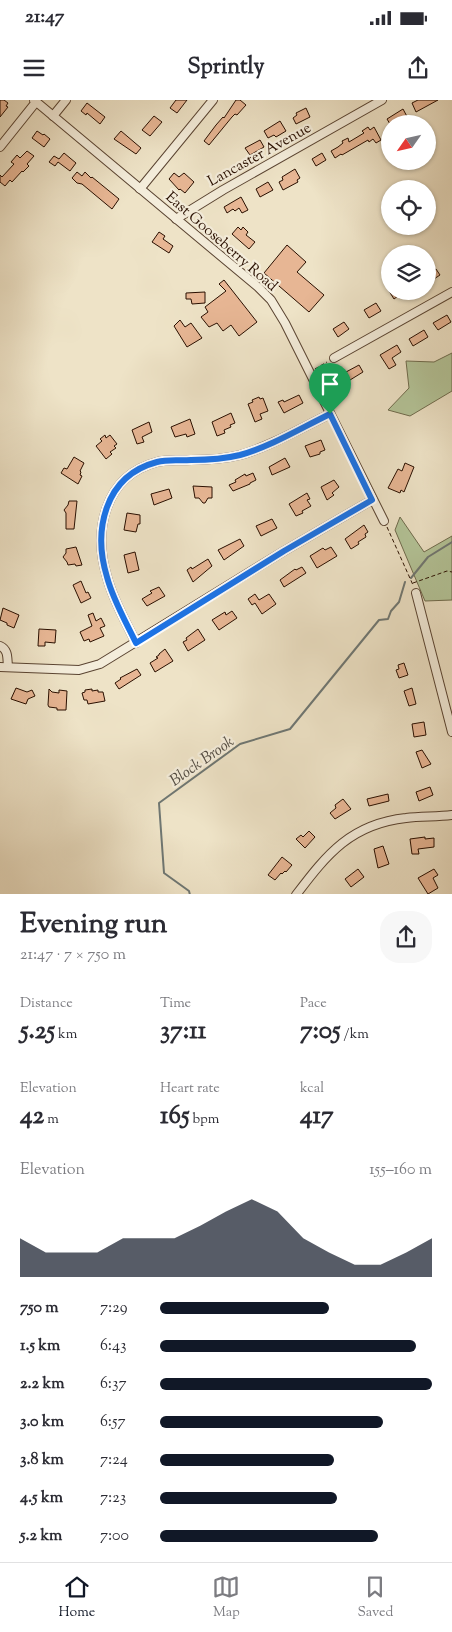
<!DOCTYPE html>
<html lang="en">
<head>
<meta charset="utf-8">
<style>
  :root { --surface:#fff; --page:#f7f7f7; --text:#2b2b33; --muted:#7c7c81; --line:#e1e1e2; --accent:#111827 }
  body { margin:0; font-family:"Sorts Mill Goudy",serif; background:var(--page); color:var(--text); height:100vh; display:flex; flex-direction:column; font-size:19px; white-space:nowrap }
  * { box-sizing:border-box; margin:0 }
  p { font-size:16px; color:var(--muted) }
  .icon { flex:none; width:28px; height:28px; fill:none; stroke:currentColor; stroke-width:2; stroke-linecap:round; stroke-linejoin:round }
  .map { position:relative; height:794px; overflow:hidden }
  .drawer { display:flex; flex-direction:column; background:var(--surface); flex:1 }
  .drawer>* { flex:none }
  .needle { width:32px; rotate:236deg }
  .fabs { position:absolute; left:381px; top:15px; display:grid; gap:10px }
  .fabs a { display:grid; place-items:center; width:55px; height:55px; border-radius:50%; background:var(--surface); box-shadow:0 1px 4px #0004; font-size:25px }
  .pin { position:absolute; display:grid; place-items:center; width:42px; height:42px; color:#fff; margin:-51px -21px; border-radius:50% 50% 50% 0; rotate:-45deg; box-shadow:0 0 5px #0007 }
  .pin .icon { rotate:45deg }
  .round { display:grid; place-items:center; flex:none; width:52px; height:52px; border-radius:20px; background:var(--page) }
  .overview { display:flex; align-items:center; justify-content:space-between; height:85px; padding:0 20px }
  h1 { font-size:28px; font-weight:800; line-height:38px }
  .metrics { display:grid; grid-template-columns:repeat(3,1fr); gap:8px; height:85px; padding:5px 20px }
  .metrics div { display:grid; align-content:center }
  .metrics b { font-size:25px; font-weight:800 }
  .metrics small { font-size:14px; font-weight:400 }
  .metrics p { font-size:14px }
  .chart { height:140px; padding:10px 20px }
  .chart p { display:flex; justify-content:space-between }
  .chart svg { width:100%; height:90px; margin-top:5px; fill:var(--accent); opacity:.7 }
  ul { padding:0 20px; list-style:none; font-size:16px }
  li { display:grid; grid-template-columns:80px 60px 1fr; align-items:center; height:38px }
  li i { height:12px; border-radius:6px; background:var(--accent) }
  .status { display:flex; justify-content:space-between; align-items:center; height:35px; padding:0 25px; background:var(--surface); direction:ltr }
  .status svg { height:14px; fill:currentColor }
  header { display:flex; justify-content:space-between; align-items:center; height:65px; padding:0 20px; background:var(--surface); font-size:22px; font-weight:800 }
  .menu { display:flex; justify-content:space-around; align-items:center; height:70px; border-top:1px solid var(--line); background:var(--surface); font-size:14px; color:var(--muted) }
  .menu a { display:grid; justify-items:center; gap:2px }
  .menu .current { color:var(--accent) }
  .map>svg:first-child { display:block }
  .green { fill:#b4c599; stroke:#6e6a4c }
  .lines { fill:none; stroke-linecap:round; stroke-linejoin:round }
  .stream { stroke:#6f7773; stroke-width:2 }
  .building { fill:#e7b694; stroke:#290f00 }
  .minor-casing { stroke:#5a4432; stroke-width:10 }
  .path { stroke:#290f00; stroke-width:1; stroke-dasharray:4 2.5; stroke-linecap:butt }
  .minor { stroke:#f4eddb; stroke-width:8 }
  .route-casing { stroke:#fff; stroke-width:10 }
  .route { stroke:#1a73e8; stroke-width:6 }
  .labels { text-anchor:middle; stroke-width:4.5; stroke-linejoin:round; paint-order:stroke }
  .street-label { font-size:15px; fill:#290f00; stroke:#f4eddb }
  .water-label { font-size:16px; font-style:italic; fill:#524c43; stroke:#f4eddb }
</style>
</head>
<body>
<div class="status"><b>21:47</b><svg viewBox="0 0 49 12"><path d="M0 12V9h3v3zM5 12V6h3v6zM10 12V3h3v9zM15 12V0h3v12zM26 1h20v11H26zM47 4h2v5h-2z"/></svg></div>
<header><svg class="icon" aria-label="menu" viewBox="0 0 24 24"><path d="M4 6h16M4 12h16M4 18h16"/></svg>Sprintly<svg class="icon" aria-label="share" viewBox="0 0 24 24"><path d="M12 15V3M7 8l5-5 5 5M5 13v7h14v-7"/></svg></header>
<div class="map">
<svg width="452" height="795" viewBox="0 0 452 795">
  <rect width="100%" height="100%" fill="#eee3c7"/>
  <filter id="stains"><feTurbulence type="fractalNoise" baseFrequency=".004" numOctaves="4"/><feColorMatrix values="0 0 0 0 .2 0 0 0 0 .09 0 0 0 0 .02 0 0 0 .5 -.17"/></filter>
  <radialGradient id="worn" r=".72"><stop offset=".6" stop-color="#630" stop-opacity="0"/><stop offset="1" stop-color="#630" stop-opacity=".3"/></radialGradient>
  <g class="green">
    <polygon points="452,253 452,291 410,316 388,310 409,288 406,261 434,262"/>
    <polygon points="400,417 424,452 452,436 452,500 425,501 395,430"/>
  </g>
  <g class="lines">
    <g class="stream">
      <polyline points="411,478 428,457 452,442"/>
      <polyline points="190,795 189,791 164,773 159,703 240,644 290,629 379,520 388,519 391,511 399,502 405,482"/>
    </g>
  </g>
  <g class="building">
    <polygon points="0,0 4,0 8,3 6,6 8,7 0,17"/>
    <polygon points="176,0 187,0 177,13 170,8"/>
    <polygon points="236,0 240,0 246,5 237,15 235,14 232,17 209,45 204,41 216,25 223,17 224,18"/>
    <polygon points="418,0 438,0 416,12 412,3"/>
    <polygon points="87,3 105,17 100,24 87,13 86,15 81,11"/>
    <polygon points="306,8 310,17 296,24 293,18 297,15 296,13"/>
    <polygon points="403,9 411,24 401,24 400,22 396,24 390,24 387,19"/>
    <polygon points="154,16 162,22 150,36 142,30"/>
    <polygon points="280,21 286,31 276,37 274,35 268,38 264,31"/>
    <polygon points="368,27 370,30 374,27 381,40 376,43 373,39 369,42 368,40 342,55 341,54 335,58 331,51 338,47 343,43 342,41 348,38 349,42 364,33 362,31"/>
    <polygon points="37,31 43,35 44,34 50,39 44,47 32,38"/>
    <polygon points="121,31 141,48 136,54 114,39"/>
    <polygon points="260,40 264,47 250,55 245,48"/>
    <polygon points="27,51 34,56 27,64 29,66 23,72 22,71 12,82 10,80 5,86 0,82 0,75 2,77 14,64 11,62 17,55 20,58"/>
    <polygon points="64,53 76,63 70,71 58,62 55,66 49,62 54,56 59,59"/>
    <polygon points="322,53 326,60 316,66 312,59"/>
    <polygon points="295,69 300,78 297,80 298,82 283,90 279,82 283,80 282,77"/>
    <polygon points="77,72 82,76 85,72 91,78 92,77 119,99 112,109 82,84 77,83 72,78"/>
    <polygon points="174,73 179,77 184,73 194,82 185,93 180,89 179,90 169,79"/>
    <polygon points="268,82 273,90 260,97 256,89"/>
    <polygon points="241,97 248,110 242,113 239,108 235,111 233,109 227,113 224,107"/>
    <polygon points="238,127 241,130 243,127 248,132 246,135 255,142 249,149 232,134"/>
    <polygon points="159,132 165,136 163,139 173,146 169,153 152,142"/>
    <polygon points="287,145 306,162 297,172 324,195 309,212 264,173"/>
    <polygon points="428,163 432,171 436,169 440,175 428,183"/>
    <polygon points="224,180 257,222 239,236 231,225 223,231 217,223 209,227 201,217 208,212 205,207 226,191 219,184"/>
    <polygon points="389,191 411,191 399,198 398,196 394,199"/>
    <polygon points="205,192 205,203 192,204 191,199 186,199 186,193"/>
    <polygon points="376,203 381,211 369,218 364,210"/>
    <polygon points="447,215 451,222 438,230 433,223"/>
    <polygon points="180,220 185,227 191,223 202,238 187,247 174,226"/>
    <polygon points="344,222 349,229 338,237 333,229"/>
    <polygon points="424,230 428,237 413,246 409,239"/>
    <polygon points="397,245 401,252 392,258 396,265 389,269 380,255"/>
    <polygon points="359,265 363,272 350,280 346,272"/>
    <polygon points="299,295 303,303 284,313 278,302 283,300 284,302"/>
    <polygon points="259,297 260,299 263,298 268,311 260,314 262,319 255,322 248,304 253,302 252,300"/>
    <polygon points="231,313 235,323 230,325 231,327 224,330 225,333 217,336 212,322"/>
    <polygon points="190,319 195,334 187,337 186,334 175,337 171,327"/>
    <polygon points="149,322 152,332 142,337 144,342 137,344 132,330"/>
    <polygon points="105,335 106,338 110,335 117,344 114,346 116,348 110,352 112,354 106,359 96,346 102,341 100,339"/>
    <polygon points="321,340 325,350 320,352 320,354 310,357 305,346"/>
    <polygon points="74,357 84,363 80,371 81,372 80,375 82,376 78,384 61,373 64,368 67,369"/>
    <polygon points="285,358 290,367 272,375 269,367"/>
    <polygon points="405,363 414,367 404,392 401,390 400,393 388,388 398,369 402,371"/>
    <polygon points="253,373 256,380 250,383 250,384 233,391 229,385 236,382 235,380 245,374 246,376"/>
    <polygon points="334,380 339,387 332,393 334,395 327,400 321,387"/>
    <polygon points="193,386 212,387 212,398 208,398 205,403 203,403 199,398 195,398"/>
    <polygon points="169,389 172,398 154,405 151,394"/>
    <polygon points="307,393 310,399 307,400 311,406 302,411 303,413 296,416 289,404"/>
    <polygon points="69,401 77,401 74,429 66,429 66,413 64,410 68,405"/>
    <polygon points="127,413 140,415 140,424 138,424 136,432 124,430"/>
    <polygon points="272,419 277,428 261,436 256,426"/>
    <polygon points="364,425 368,432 365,434 366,437 358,442 359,444 351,449 345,439"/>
    <polygon points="240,439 244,446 224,460 218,450"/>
    <polygon points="76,447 82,465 76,466 75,464 68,465 67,462 63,457 66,453 66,449"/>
    <polygon points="331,447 337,456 317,468 310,456 323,448 325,450"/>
    <polygon points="135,452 139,470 128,473 124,455"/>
    <polygon points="208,459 212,466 193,482 187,470 191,467 192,469"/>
    <polygon points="302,467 306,473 284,487 280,480 295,469 296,470"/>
    <polygon points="81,481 86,493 88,492 91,498 81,503 73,485"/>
    <polygon points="159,487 165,496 147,506 142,499 152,493 150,491"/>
    <polygon points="255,494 259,500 269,494 276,504 262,514 255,503 252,505 248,499"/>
    <polygon points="3,508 19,515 14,528 7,525 7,523 0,520"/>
    <polygon points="232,511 237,518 219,530 212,520 225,512 226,515"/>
    <polygon points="93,513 96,521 101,518 105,526 100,528 104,536 90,542 89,539 84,541 80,532 92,526 88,515"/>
    <polygon points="39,529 56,530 55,543 45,542 45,546 38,546"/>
    <polygon points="198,529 205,540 188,551 183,542 187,540 186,538"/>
    <polygon points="165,549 173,561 155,572 150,563 158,558 156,557 159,555 159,554"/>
    <polygon points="404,563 408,575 399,578 396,570 399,569 398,565"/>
    <polygon points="137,569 141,575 119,589 115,583 121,579 120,578"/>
    <polygon points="16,588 27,592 32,590 35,596 28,599 26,604 11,599"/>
    <polygon points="412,588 416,604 409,606 404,591"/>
    <polygon points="49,589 52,592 59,593 59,590 67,591 66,610 57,610 57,608 49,607 48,605"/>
    <polygon points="92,589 92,591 98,590 98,592 103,592 105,601 88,604 87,600 84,600 82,593 85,592 85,590"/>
    <polygon points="424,622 426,635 414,637 412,624"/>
    <polygon points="422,650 431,664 422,668 416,652"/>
    <polygon points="430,687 433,695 419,701 416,692"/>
    <polygon points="388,694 389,701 369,706 367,699"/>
    <polygon points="343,699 351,709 335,719 330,713 336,708 335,705"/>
    <polygon points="309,731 315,737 305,748 296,739 301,735 303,737"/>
    <polygon points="425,737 425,739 434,738 434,747 418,749 419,754 412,754 410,739"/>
    <polygon points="383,746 389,764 378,768 374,749"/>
    <polygon points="282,757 292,765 286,772 285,771 282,774 281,773 275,780 268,775"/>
    <polygon points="358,769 364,777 351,787 345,779"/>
    <polygon points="434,769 438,775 433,778 438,788 428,794 418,778"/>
  </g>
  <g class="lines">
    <defs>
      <g id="minor">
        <polyline points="34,0 258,187 271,200 285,223 384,421"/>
        <polyline points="53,16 66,0"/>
        <polyline points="0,47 36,2"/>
        <polyline points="140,89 213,0"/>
        <polyline points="176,119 223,90 382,0"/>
        <polyline points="334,258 452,192"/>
        <polyline points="416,493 452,632"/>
        <path d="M136,543C126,522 113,500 107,477C93,431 104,376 157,362C168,359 179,361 191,360C207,360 224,359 240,355C271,346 301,328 330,314"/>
        <path d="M0,546C9,550 7,559 8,567"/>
        <polyline points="0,567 79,570 100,564 284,451 372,400"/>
        <path d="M296,795C327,754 351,724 406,718C421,716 437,717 452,715"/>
      </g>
    </defs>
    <use href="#minor" class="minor-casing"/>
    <g class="path">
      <polyline points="315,269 327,262"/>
      <polyline points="387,427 413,485"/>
      <polyline points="413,483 447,471 452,472"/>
    </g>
    <use href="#minor" class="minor"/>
  </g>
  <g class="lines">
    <defs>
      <path id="route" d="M330,314L372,400L284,451L136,543C126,522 113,500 107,477C93,431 104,376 157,362C168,359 179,361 191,360C207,360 224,359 240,355C272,346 301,328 330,314Z"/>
    </defs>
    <use href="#route" class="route-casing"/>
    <use href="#route" class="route"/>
  </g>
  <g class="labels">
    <g class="street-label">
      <text transform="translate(259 54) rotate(-29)" y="5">Lancaster Avenue</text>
      <text transform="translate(222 141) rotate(41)" y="5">East Gooseberry Road</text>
    </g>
    <g class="water-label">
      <text transform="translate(201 660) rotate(-35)" y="6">Block Brook</text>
    </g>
  </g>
  <rect width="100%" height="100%" filter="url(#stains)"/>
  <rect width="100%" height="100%" fill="url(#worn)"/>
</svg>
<div class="fabs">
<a><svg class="needle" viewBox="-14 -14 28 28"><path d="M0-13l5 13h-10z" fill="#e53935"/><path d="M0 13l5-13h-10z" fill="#7c7c81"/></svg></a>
<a><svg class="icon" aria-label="locate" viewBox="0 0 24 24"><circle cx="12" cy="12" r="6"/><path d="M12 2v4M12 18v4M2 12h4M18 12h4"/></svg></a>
<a><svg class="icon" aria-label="layers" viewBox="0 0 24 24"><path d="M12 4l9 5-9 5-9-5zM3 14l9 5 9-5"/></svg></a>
</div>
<div class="pin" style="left:330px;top:314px;background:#1e9e55"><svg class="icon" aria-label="arrive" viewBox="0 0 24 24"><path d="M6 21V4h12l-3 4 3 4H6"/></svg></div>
</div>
<section class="drawer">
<div class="overview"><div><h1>Evening run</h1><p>21:47 · 7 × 750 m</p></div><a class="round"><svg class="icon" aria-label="share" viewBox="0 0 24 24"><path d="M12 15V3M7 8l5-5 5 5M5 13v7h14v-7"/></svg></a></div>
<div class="metrics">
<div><p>Distance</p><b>5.25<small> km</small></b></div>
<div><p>Time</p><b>37:11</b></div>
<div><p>Pace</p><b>7:05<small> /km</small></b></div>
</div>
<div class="metrics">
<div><p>Elevation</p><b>42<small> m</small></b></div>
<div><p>Heart rate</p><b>165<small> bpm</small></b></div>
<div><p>kcal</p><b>417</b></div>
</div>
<div class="chart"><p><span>Elevation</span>155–160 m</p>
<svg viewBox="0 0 160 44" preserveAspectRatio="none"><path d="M0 44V25L10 32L20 32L30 32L40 25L50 25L60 25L70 19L80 12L90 6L100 12L110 25L120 32L130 38L140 38L150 32L160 25V44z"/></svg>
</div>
<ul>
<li><b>750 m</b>7:29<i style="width:62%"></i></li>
<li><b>1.5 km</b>6:43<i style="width:94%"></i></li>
<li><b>2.2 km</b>6:37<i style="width:100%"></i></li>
<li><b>3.0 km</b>6:57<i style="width:82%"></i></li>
<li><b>3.8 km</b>7:24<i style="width:64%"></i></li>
<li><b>4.5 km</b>7:23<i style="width:65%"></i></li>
<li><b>5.2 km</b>7:00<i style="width:80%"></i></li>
</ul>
</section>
<nav class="menu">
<a class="current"><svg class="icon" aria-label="home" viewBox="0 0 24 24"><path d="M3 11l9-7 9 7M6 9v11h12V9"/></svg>Home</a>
<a><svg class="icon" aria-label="map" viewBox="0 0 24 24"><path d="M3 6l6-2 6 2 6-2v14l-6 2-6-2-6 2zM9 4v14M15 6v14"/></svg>Map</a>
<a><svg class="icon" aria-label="saved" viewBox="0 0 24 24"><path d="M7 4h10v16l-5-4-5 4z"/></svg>Saved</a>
</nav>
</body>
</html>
